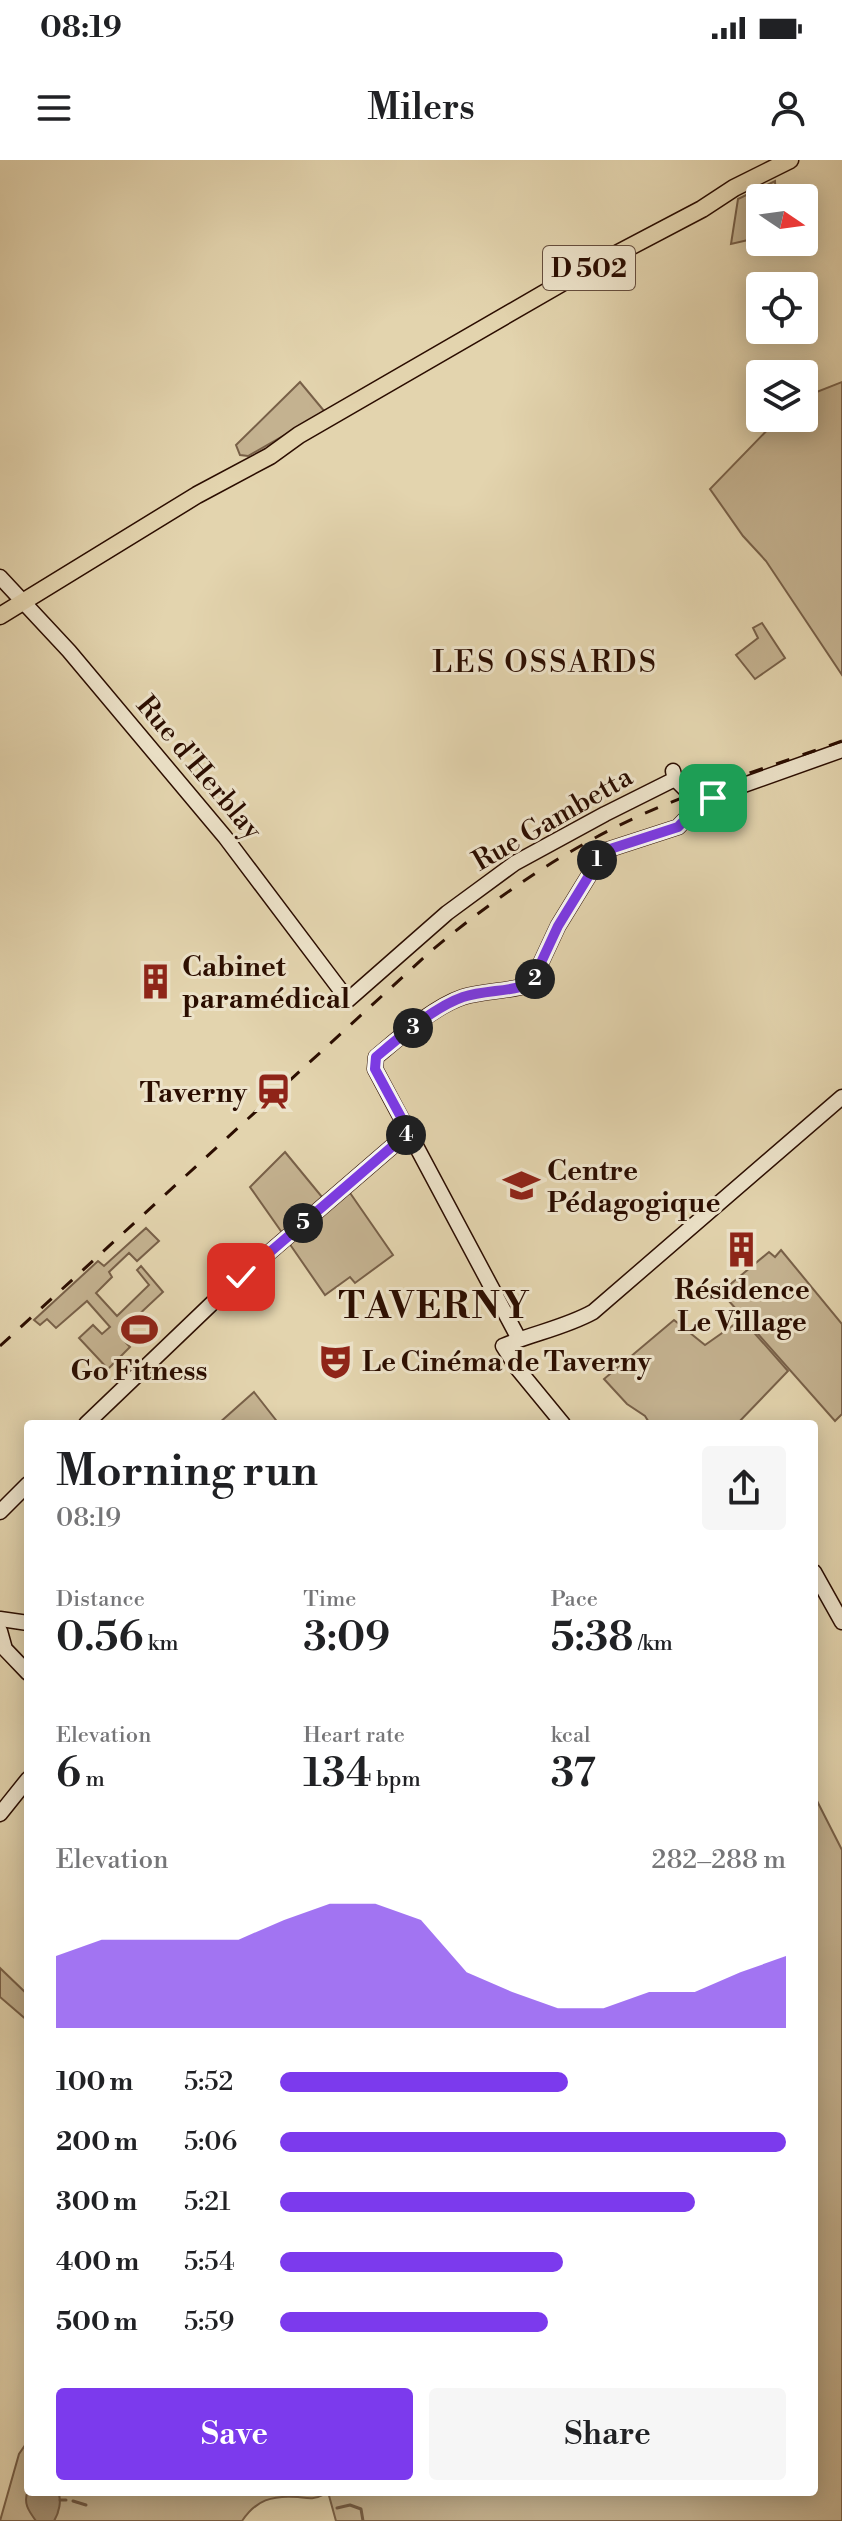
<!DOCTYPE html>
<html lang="en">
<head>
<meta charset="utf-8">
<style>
  :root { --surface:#fff; --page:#f6f6f6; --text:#202124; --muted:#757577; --accent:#7c3aed }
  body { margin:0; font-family:"Libre Bodoni",serif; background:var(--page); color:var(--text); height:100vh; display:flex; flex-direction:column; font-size:30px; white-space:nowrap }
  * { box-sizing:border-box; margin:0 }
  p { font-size:26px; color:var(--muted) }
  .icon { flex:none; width:44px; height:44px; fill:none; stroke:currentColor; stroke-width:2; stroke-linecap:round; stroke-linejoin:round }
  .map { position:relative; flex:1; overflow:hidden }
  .panel { position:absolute; left:24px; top:1260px; width:794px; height:1076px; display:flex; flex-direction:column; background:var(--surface); border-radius:8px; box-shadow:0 4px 20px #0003 }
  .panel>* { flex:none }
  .needle { width:52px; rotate:103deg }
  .controls { position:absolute; left:746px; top:24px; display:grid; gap:16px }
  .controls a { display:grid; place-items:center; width:72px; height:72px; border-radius:8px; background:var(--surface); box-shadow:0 4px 20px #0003; font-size:40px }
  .pin { position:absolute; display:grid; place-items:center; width:68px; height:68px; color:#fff; margin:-34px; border-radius:16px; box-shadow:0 4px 12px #0006 }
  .km { position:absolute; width:40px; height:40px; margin:-20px; border-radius:50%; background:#222; color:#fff; font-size:22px; line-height:40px; text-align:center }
  .round { display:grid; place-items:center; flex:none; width:84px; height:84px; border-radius:8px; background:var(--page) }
  .summary { display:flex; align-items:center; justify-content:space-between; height:136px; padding:0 32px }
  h1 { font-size:44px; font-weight:600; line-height:60px }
  .figures { display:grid; grid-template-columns:repeat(3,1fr); gap:12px; height:136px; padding:8px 32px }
  .figures div { display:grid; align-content:center }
  .figures b { font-size:40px; font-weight:600 }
  .figures small { font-size:22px; font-weight:400 }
  .figures p { font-size:22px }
  .chart { height:224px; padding:16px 32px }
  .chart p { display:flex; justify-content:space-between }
  .chart svg { width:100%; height:144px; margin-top:8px; fill:var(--accent); opacity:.7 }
  .primary-button { display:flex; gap:16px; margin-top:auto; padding:16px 32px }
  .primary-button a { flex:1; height:92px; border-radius:8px; background:var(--accent); color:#fff; font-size:32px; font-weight:600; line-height:92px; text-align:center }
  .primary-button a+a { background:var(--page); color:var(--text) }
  ul { padding:0 32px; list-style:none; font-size:26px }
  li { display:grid; grid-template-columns:128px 96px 1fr; align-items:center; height:60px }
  li i { height:20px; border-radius:10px; background:var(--accent) }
  .status { display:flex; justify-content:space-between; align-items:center; height:56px; padding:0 40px; background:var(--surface); direction:ltr }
  .status svg { height:22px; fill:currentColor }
  header { display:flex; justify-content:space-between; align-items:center; height:104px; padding:0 32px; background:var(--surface); font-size:36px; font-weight:600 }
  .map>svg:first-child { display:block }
  .green { fill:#c4b290; stroke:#786048; stroke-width:2 }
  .water { fill:#a49073; stroke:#745c45; stroke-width:2 }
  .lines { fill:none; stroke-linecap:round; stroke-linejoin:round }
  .stream { stroke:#745c45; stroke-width:3 }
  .secondary-casing { stroke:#2b0d00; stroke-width:17 }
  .primary-casing { stroke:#2b0d00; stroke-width:19 }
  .secondary { stroke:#ede3ca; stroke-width:14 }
  .primary { stroke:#e3d4ae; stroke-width:16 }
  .rail { stroke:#2b0d00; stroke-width:3; stroke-dasharray:14 14; stroke-linecap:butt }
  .route-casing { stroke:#fff; stroke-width:16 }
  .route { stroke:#7c3aed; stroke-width:10 }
  .labels { text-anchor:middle; stroke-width:6; stroke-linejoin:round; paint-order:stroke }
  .shield { fill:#ede3ca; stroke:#654d3d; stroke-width:2 }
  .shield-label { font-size:26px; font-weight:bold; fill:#2b0d00 }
  .street-label { font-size:28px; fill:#2b0d00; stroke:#ede3ca }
  .poi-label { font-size:28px; font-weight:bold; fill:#2b0d00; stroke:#ede3ca; text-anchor:start }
  .neighbourhood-label { font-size:30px; letter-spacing:2px; fill:#2b0d00; stroke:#ede3ca }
  .district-label { font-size:36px; font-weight:bold; letter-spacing:2px; fill:#2b0d00; stroke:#ede3ca }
</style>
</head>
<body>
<div class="status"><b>08:19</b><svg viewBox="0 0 49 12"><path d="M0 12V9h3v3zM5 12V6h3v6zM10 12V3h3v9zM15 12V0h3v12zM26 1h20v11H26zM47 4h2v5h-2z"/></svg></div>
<header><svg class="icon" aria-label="menu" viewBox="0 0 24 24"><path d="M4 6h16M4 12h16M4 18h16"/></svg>Milers<svg class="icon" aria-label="person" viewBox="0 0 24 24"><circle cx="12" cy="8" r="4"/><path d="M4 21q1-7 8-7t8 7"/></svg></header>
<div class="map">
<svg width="842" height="2361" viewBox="0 0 842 2361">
  <rect width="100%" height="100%" fill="#e3d4ae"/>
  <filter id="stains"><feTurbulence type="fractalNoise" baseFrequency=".0025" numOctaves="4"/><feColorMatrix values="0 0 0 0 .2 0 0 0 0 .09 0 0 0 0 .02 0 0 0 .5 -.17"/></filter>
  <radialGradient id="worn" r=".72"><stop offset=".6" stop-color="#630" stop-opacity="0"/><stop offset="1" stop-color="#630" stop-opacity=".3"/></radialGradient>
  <g class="green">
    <polygon points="775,21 776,38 760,38 760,72 748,80 731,84 738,39"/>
    <polygon points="300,222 325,252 248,296 240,295 236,285"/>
    <polygon points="842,222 842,515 766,401 743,376 710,329 779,258 804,258 804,237"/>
    <polygon points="762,463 785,498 755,519 736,495 758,478 753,468"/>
    <polygon points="285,992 322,1037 283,1074 250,1027"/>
    <polygon points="348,1030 393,1095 355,1123 350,1117 325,1135 289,1083"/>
    <polygon points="146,1068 159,1081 137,1101 129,1093 109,1112 112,1117 96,1133 117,1156 149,1125 137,1110 141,1106 163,1132 133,1160 120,1176 130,1187 108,1209 79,1178 93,1165 102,1174 110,1167 87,1141 56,1168 47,1159 40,1165 34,1160 98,1101 104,1106"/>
    <polygon points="781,1090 842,1164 842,1254 835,1261 721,1132 769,1092 775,1097"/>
    <polygon points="742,1159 788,1211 737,1264 650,1264 645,1256 627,1244 604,1219 674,1160 705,1185"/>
    <polygon points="254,1232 279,1264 218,1264"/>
    <polygon points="814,1635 842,1690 842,2361 336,2361 328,2332 814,2332"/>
    <polygon points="0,1808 28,1835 28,1861 0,1837"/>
    <path d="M28,2281V2332H321L323,2335C314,2340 307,2338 298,2337C272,2335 256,2340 242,2361H0L19,2294Z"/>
  </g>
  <path class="water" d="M28,2330V2332H58C62,2340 59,2353 54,2361H36C28,2350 23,2343 28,2330Z"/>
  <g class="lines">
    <g class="stream">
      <polyline points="60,2340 66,2340"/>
      <polyline points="73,2341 86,2345"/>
      <polyline points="337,2348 350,2345 361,2349 363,2361"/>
    </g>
    <defs>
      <g id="secondary">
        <polyline points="0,417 69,491 225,677 348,840 447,753 515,703 605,654 675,619"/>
        <polyline points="673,611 675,619 700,644"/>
        <path d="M519,1179L375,909L376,897C400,877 433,847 463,837C485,830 509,832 531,824L558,766L604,691L678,667L700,644L727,631L842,590"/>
        <polyline points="86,1264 227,1129 409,972"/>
        <path d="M563,1264L517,1208L503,1186C533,1173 564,1168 593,1152L842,937"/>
        <polyline points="0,1352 28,1324"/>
        <polyline points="814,1412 842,1462"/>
        <polyline points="0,1459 28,1463"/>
        <polyline points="0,1471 5,1489 28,1513"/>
        <polyline points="0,1654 28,1619"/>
      </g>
      <polyline id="primary" points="0,456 197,335 270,296 299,275 567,120 702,49 734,28 790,0"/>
    </defs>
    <use href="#secondary" class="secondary-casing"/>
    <use href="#primary" class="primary-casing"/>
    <use href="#secondary" class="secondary"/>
    <use href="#primary" class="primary"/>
    <path class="rail" d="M0,1186L431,791C496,737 564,690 641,655C706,626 775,605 842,581"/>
  </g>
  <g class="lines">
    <defs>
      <path id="route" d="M241,1117L409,972L375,909L376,897C400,877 434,847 463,837C485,830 509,832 531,824L558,766L604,691L678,667L700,644L713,638"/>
    </defs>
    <use href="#route" class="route-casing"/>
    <use href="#route" class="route"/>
  </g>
  <defs>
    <symbol id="building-bare" viewBox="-9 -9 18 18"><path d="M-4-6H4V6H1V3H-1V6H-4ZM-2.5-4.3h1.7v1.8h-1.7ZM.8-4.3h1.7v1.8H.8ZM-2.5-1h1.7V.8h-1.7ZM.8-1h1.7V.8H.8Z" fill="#8f2418" stroke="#ede3ca" stroke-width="2.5" paint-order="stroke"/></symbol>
    <symbol id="station-bare" viewBox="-9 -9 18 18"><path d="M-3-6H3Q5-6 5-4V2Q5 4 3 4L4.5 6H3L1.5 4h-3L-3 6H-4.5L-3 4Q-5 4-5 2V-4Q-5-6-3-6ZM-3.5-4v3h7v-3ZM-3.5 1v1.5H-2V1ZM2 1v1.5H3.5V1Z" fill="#8f2418" stroke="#ede3ca" stroke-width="2.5" paint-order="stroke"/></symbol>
    <symbol id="university-bare" viewBox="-9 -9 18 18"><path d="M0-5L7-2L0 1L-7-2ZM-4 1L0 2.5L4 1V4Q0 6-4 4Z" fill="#8f2418" stroke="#ede3ca" stroke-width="2.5" paint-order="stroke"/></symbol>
    <symbol id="stadium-bare" viewBox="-9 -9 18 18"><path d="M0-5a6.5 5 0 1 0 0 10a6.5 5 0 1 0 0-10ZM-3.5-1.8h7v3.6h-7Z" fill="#8f2418" stroke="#ede3ca" stroke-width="2.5" paint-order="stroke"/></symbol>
    <symbol id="theatre-bare" viewBox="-9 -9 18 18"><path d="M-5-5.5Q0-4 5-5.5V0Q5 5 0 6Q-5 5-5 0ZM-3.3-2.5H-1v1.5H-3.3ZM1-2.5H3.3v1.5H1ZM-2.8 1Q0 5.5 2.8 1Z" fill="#8f2418" stroke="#ede3ca" stroke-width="2.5" paint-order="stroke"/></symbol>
  </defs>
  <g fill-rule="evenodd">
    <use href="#building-bare" x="130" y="796" width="51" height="51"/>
    <use href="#station-bare" x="248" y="906" width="51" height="51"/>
    <use href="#university-bare" x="496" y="1000" width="51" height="51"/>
    <use href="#building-bare" x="716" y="1064" width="51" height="51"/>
    <use href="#stadium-bare" x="114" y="1144" width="51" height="51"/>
    <use href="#theatre-bare" x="310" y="1176" width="51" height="51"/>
  </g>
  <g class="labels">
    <rect class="shield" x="543" y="86" width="92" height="44" rx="6"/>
    <g class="shield-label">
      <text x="589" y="117">D 502</text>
    </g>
    <g class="street-label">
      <text transform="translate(200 607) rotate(50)" y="10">Rue d'Herblay</text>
      <text transform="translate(552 658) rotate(-30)" y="10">Rue Gambetta</text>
    </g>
    <g class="poi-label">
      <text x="182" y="816">Cabinet<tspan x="182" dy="32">paramédical</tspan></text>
      <text x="247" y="942" text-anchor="end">Taverny</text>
      <text x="547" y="1020">Centre<tspan x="547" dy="32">Pédagogique</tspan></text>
      <text x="742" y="1139" text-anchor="middle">Résidence<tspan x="742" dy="32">Le Village</tspan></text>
      <text x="362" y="1211">Le Cinéma de Taverny</text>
      <text x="139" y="1220" text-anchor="middle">Go Fitness</text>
    </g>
    <g class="neighbourhood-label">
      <text x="545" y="512">LES OSSARDS</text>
    </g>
    <g class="district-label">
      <text x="435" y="1158">TAVERNY</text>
    </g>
  </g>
  <rect width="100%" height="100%" filter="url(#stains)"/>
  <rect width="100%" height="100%" fill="url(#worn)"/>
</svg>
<div class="controls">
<a><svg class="needle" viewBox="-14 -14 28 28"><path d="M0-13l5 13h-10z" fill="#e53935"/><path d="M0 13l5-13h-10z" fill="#757577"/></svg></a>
<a><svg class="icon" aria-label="locate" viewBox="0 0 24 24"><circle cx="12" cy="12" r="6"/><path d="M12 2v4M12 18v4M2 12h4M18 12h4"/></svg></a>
<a><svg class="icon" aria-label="layers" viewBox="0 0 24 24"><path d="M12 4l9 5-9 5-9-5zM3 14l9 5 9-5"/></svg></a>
</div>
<div class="pin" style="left:713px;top:638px;background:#1e9e55"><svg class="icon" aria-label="arrive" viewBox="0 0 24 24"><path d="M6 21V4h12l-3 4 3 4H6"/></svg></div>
<div class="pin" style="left:241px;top:1117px;background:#d93025"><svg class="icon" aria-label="check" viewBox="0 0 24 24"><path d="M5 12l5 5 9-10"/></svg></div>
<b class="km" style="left:597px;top:700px">1</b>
<b class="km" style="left:535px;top:819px">2</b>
<b class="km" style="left:413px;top:868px">3</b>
<b class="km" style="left:406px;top:975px">4</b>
<b class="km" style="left:303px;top:1063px">5</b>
<section class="panel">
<div class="summary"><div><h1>Morning run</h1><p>08:19</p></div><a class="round"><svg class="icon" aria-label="share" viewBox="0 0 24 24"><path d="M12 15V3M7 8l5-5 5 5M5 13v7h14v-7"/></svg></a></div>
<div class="figures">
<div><p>Distance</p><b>0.56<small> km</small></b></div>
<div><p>Time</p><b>3:09</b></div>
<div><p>Pace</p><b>5:38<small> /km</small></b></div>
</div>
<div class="figures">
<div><p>Elevation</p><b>6<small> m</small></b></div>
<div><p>Heart rate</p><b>134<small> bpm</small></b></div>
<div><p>kcal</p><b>37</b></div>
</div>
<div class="chart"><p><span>Elevation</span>282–288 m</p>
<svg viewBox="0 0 160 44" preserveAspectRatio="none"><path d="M0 44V22L10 17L20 17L30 17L40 17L50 11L60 6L70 6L80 11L90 27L100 33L110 38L120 38L130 33L140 33L150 27L160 22V44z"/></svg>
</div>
<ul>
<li><b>100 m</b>5:52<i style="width:57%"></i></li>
<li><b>200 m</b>5:06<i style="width:100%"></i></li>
<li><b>300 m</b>5:21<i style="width:82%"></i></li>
<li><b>400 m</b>5:54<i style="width:56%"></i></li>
<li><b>500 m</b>5:59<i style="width:53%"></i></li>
</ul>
<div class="primary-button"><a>Save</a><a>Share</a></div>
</section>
</div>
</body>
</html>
